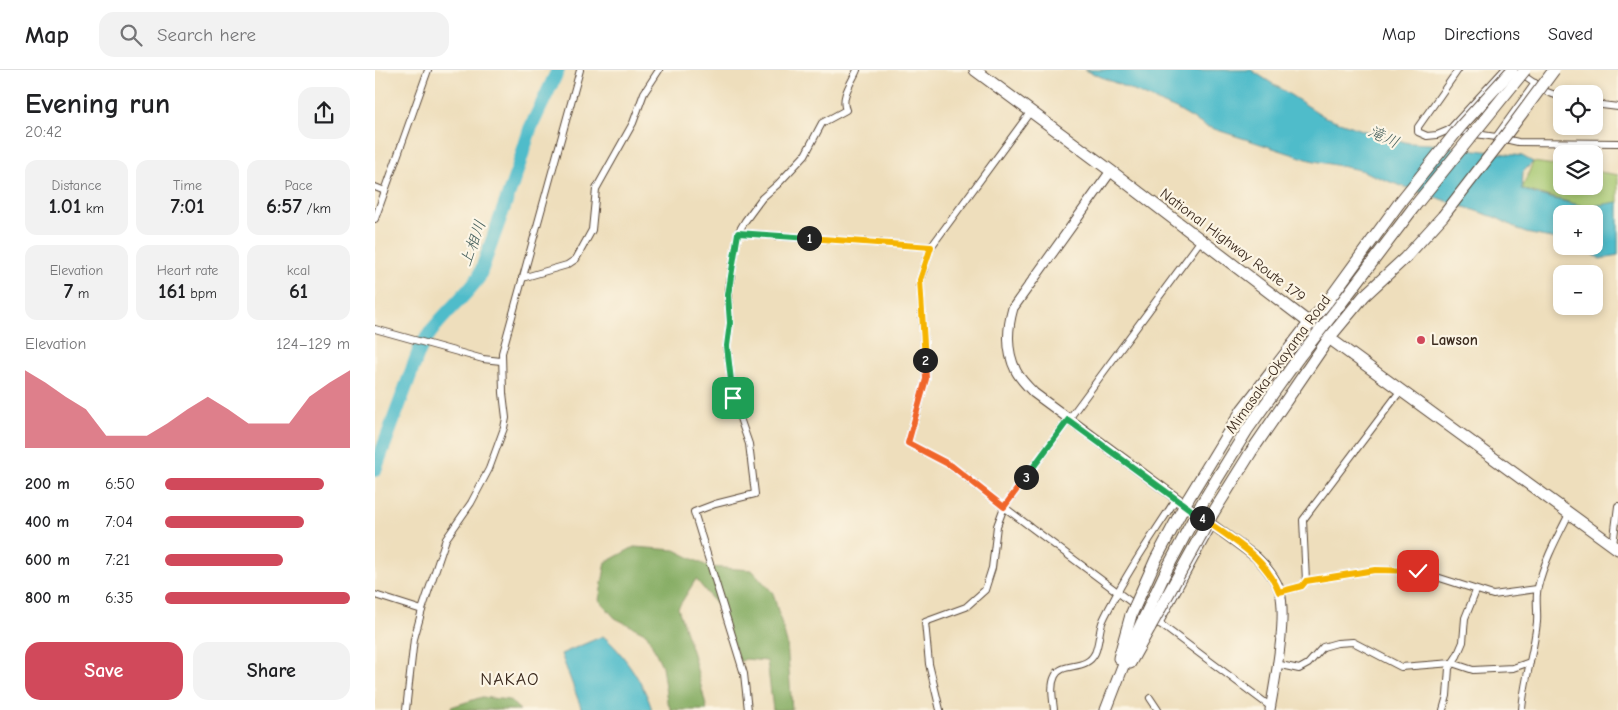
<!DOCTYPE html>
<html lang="en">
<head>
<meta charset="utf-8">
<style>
  :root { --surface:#fff; --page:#f2f2f2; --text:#202124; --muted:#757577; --line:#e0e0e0; --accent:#d1495b }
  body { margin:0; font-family:"Comic Neue","Klee One",sans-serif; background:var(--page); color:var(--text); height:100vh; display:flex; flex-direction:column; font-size:19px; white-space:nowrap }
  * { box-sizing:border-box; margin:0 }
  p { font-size:16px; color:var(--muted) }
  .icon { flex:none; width:28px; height:28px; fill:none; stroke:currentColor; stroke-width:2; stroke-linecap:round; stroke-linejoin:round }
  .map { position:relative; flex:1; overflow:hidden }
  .panel { display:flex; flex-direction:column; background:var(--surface); width:375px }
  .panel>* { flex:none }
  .buttons { position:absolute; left:1178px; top:15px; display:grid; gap:10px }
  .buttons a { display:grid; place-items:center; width:50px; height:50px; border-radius:10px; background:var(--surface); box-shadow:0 2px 8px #0003; font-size:25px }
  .pin { position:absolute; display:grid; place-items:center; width:42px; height:42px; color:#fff; margin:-21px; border-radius:10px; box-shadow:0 2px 8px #0006 }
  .km { position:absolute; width:25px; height:25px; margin:-12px; border-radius:50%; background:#222; color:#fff; font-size:14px; line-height:25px; text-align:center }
  .round { display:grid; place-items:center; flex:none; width:52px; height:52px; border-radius:15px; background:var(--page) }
  .overview { display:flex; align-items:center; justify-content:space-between; height:85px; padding:0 25px }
  h1 { font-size:28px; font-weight:800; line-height:38px }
  .metrics { display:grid; grid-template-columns:repeat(3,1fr); gap:8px; height:85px; padding:5px 25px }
  .metrics div { display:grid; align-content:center; border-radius:12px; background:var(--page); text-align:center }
  .metrics b { font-size:21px; font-weight:800 }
  .metrics small { font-size:14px; font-weight:400 }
  .metrics p { font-size:14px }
  .chart { height:140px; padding:10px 25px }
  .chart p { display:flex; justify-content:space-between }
  .chart svg { width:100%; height:90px; margin-top:5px; fill:var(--accent); opacity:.7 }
  .primary-button { display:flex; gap:10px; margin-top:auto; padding:10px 25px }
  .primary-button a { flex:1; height:58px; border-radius:15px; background:var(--accent); color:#fff; font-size:20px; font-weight:800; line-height:58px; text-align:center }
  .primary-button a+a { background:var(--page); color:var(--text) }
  ul { padding:0 25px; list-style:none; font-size:16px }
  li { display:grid; grid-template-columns:80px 60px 1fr; align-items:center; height:38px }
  li i { height:12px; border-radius:6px; background:var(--accent) }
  header { display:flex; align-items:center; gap:30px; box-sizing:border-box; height:70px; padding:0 25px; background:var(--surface); border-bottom:1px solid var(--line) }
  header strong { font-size:24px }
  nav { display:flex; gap:28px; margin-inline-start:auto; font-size:18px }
  .search { width:350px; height:45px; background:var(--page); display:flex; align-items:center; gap:12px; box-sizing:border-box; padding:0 18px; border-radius:15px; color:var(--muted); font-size:19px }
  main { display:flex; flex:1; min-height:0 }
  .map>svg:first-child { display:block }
  .green { fill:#a5c770; stroke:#707847 }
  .forest { fill:#84ac62; stroke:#606b40 }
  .water { fill:#4fbcca; stroke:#457374 }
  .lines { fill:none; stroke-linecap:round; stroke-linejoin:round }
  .river { stroke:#4fbcca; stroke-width:14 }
  .street-casing { stroke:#564536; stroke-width:8 }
  .secondary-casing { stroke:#564536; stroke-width:11 }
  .highway-casing { stroke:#564536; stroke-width:13 }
  .street { stroke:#fff; stroke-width:6 }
  .secondary { stroke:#fff; stroke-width:9 }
  .highway { stroke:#fff; stroke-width:11 }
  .highway-bridge-casing { stroke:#564536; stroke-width:13; stroke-linecap:butt }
  .highway-bridge { stroke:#fff; stroke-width:11 }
  .split-1-casing { stroke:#fff; stroke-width:10 }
  .split-2-casing { stroke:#fff; stroke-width:10 }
  .split-3-casing { stroke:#fff; stroke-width:10 }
  .split-4-casing { stroke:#fff; stroke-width:10 }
  .split-5-casing { stroke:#fff; stroke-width:10 }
  .split-1 { stroke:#22a559; stroke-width:6 }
  .split-2 { stroke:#f5b400; stroke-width:6 }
  .split-3 { stroke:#f0652b; stroke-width:6 }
  .split-4 { stroke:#22a559; stroke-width:6 }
  .split-5 { stroke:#f5b400; stroke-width:6 }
  .poi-dot { fill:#d1495b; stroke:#fcf5e5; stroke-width:2 }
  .labels { text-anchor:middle; stroke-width:4.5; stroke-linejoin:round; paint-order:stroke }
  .street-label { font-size:15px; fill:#3b2a1e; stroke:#fcf5e5 }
  .poi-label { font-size:15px; font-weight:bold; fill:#3b2a1e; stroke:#fcf5e5; text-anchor:start }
  .water-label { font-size:16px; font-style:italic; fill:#425d5a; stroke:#fcf5e5 }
  .quarter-label { font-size:18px; letter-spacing:1px; fill:#3b2a1e; stroke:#fcf5e5 }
</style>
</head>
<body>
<header>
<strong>Map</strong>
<div class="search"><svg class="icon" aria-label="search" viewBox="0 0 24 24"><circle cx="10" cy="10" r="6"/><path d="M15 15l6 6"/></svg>Search here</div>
<nav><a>Map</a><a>Directions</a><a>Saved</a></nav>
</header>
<main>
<section class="panel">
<div class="overview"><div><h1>Evening run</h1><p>20:42</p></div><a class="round"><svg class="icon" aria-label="share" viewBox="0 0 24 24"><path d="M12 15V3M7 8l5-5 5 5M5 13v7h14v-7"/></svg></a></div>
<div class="metrics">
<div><p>Distance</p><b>1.01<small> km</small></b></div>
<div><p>Time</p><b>7:01</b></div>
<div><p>Pace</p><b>6:57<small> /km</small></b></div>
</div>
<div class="metrics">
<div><p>Elevation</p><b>7<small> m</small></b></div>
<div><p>Heart rate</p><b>161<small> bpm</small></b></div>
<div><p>kcal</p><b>61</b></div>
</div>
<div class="chart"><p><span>Elevation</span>124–129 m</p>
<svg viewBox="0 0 160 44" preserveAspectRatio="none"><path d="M0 44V6L10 12L20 19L30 25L40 38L50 38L60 38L70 32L80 25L90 19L100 25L110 32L120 32L130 32L140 19L150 12L160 6V44z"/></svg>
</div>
<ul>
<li><b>200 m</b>6:50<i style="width:86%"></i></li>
<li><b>400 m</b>7:04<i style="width:75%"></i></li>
<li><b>600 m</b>7:21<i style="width:64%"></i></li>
<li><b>800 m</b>6:35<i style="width:100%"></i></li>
</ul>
<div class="primary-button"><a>Save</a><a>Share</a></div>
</section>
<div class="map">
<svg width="1243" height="640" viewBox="0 0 1243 640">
  <rect width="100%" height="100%" fill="#fcf5e5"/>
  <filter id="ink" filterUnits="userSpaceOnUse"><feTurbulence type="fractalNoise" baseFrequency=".02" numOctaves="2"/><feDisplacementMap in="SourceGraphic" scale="10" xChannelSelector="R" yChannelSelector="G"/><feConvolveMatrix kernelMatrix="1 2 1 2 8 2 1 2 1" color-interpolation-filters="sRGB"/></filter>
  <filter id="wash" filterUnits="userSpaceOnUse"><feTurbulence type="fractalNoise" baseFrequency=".0096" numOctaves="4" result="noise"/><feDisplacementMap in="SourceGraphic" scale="20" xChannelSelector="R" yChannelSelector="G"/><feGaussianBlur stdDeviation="1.12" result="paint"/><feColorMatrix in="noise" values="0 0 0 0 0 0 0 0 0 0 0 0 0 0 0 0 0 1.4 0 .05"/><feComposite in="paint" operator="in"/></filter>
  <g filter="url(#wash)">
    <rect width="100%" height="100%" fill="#eedebc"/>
    <polygon class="green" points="1158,92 1186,96 1186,116 1219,116 1219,101 1243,105 1243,134 1211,137 1147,119"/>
    <g class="forest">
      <polygon points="259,477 300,480 334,497 377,500 398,523 412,573 417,640 398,640 392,591 370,589 365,592 345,539 321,509 303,538 318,584 332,640 296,640 292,631 287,596 272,564 240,548 224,530 231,492"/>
      <polygon points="107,627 134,630 145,640 76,640 76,637"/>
    </g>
    <g class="water">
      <polygon points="710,0 876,0 950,47 993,62 1034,73 1056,74 1147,86 1158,92 1148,102 1147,119 1160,124 1211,137 1243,132 1243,185 1225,189 1207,176 1219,176 1219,144 1186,144 1186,170 1151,163 1122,148 1018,113 985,100 935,90 830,56 801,39"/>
      <path d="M228,566C248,582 270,615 277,640H207L186,584Z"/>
    </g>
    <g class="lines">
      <path class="river" d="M0,400L44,281C58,252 85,233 104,207L142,101L155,59L183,0"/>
    </g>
  </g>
  <g filter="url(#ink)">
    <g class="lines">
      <defs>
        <g id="street">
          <polyline points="1083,0 1043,57 1043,62 1052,66 1062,65 1074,60 1121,67 1143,72 1243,73"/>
          <polyline points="1146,4 1172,22 1186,27"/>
          <polyline points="1219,34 1243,37"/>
          <polyline points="656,41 556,177 545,210 551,309 533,373 577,396 629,437 896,637"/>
          <polyline points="1074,60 1129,0"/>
          <polyline points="1121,67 1160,13"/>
          <polyline points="0,117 10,121"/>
          <polyline points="0,149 53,0"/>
          <polyline points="363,163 556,177"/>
          <polyline points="147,208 192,195 201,189 217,160 221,119 258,53 269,23 284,0"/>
          <polyline points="0,259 108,289 126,291"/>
          <polyline points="1238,475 1243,436"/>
          <polyline points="931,511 928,450 1026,320"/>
          <polyline points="905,522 927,516 931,511 1000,500 1043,501 1118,525 1162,519"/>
          <polyline points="0,525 47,540"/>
          <polyline points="784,554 838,455"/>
          <polyline points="901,594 924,599 933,594 948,577 962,573 978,572 1026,597 1077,593 1098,600 1138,598 1155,592"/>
          <polyline points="775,628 783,640"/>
          <polyline points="31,640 39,569 47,540 71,469 96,433 114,399 129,358 131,348 128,323 127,283 205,0"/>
          <path d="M373,640L369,604L319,442L340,434L380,424L374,374L358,328L352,276L355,253L353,225L363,163L370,151L387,128L403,114L430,85L447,53L471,40C465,27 477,12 482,0"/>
          <polyline points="565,640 554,594 550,552 591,537 610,520 617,498 622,456 629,437 826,170"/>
          <path d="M679,640C678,629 675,616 680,606C687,591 711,602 720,583C724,574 724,562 727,553C730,545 735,537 739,529C757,494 780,462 801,429"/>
          <polyline points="1068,640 1072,626 1074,598 1082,586 1088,572 1090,548 1101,521"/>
          <path d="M1147,640C1149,610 1159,582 1162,552C1163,541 1160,528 1163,517C1169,491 1183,466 1195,442"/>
        </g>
        <path id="secondary" d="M736,101L638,238C632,259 631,281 641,301C645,309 653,317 659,323L881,487C891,497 901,508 905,522C912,550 900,610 895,640"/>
        <g id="highway">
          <polyline points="600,0 736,101 954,268 1243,479"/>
          <polyline points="961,240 1039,137"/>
          <polyline points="813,429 867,340 935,252 950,235 1025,132"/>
          <polyline points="826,435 872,360 924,287"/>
          <polyline points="838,443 876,382 954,268 989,226 1030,188 1068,146"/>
          <polyline points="744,588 756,545"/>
          <polyline points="755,593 775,557"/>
          <polyline points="731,640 756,575 767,552"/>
        </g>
      </defs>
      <use href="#street" class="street-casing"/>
      <use href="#secondary" class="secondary-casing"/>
      <use href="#highway" class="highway-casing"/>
      <use href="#street" class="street"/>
      <use href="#secondary" class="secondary"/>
      <use href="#highway" class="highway"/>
      <defs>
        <g id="highway-bridge">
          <polyline points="1025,132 1086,56 1137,0"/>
          <polyline points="1039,137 1150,0"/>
          <polyline points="1068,146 1130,66 1179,0"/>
          <polyline points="924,287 961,240"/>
          <polyline points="756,545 781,489 813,429"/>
          <polyline points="767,552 793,497 826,435"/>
          <polyline points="775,557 838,443"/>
        </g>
      </defs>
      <use href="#highway-bridge" class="highway-bridge-casing"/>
      <use href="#highway-bridge" class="highway-bridge"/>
    </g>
  </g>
  <g class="lines" filter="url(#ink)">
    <defs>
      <polyline id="split-1" points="358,328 352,276 355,253 353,225 363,163 434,168"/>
      <polyline id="split-2" points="434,168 556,177 545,210 550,290"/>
      <polyline id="split-3" points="550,290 551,309 533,373 577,396 629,437 651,407"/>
      <polyline id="split-4" points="651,407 693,350 827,448"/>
      <path id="split-5" d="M827,448C856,469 891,487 904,522L927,516L931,511L1000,500L1043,501"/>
    </defs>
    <use href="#split-1" class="split-1-casing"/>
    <use href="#split-2" class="split-2-casing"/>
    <use href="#split-3" class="split-3-casing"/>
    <use href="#split-4" class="split-4-casing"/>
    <use href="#split-5" class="split-5-casing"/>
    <use href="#split-1" class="split-1"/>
    <use href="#split-2" class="split-2"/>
    <use href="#split-3" class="split-3"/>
    <use href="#split-4" class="split-4"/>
    <use href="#split-5" class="split-5"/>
  </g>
  <circle class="poi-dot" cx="1046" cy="270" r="5"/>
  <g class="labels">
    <g class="street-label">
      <text transform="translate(858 175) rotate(37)" y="5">National Highway Route 179</text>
      <text transform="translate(903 294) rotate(-54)" y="5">Mimasaka-Okayama Road</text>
    </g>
    <g class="poi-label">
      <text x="1056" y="275">Lawson</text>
    </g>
    <g class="water-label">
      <text transform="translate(1009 66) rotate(25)" y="6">滝川</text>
      <text transform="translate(97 173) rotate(-70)" y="6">上相川</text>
    </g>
    <g class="quarter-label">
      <text x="135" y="615">NAKAO</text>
    </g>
  </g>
</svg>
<div class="buttons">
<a><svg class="icon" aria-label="locate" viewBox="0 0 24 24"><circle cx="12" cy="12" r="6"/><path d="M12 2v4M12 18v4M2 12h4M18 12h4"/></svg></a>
<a><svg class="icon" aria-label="layers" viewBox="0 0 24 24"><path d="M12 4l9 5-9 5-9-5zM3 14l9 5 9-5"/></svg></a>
<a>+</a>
<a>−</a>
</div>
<div class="pin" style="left:358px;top:328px;background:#1e9e55"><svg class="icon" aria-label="arrive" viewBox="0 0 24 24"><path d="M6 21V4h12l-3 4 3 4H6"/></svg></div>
<div class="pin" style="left:1043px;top:501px;background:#d93025"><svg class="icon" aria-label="check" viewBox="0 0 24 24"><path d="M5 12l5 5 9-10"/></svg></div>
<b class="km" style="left:434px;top:168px">1</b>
<b class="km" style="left:550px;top:290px">2</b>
<b class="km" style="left:651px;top:407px">3</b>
<b class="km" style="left:827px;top:448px">4</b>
</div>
</main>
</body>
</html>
